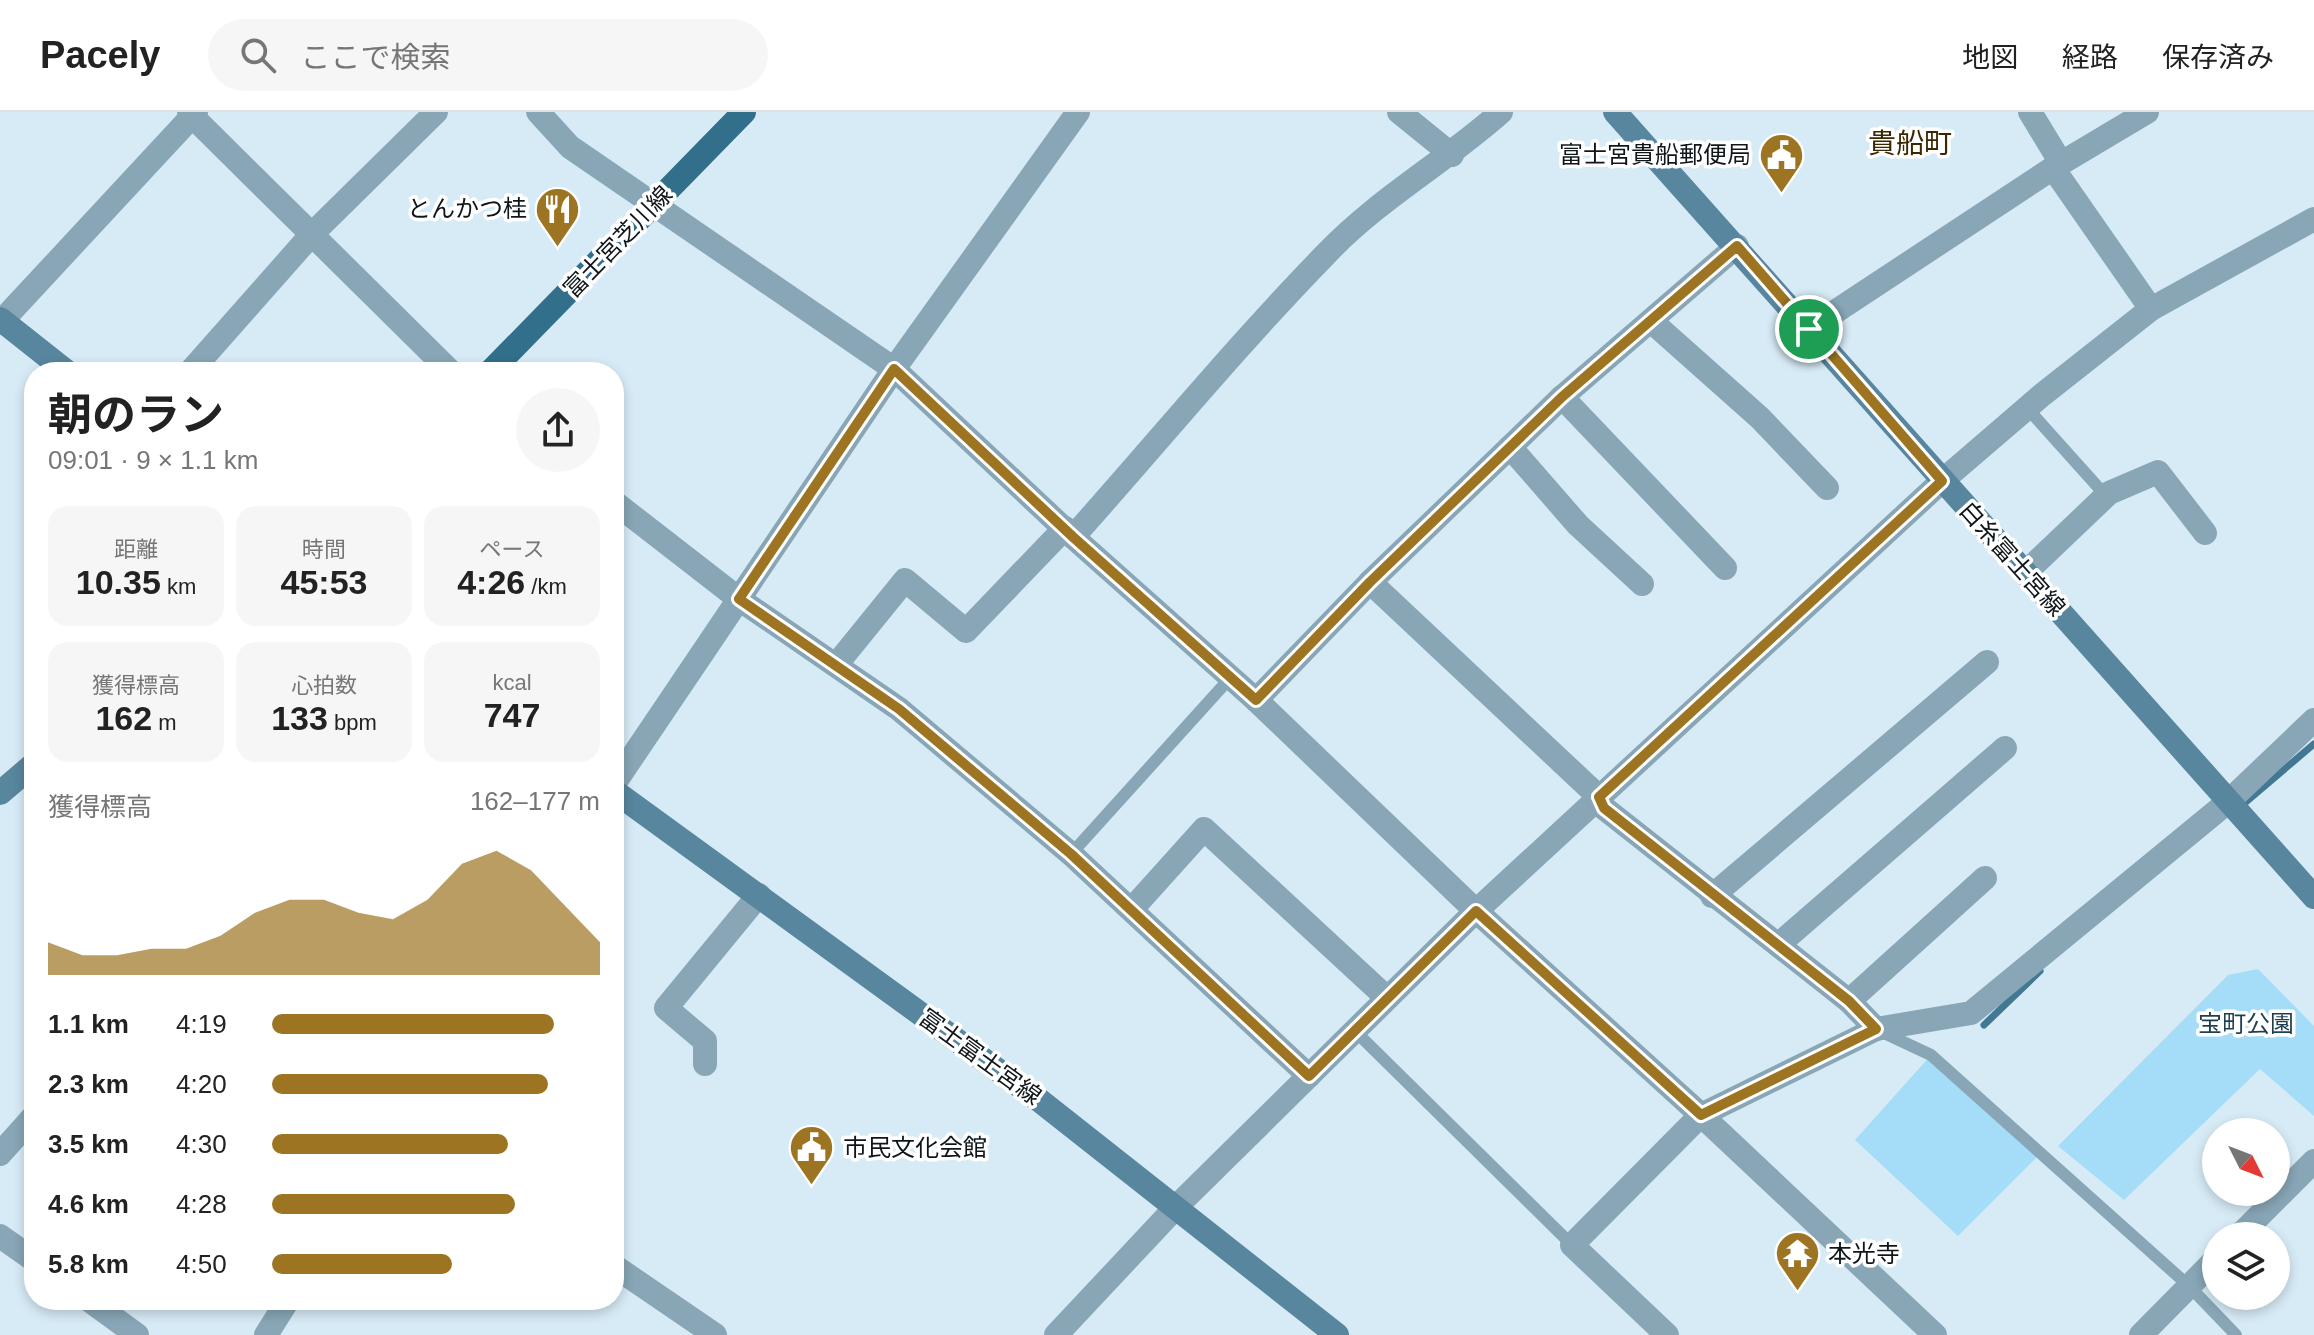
<!DOCTYPE html>
<html lang="ja">
<head>
<meta charset="utf-8">
<style>
  :root { --surface:#fff; --page:#f6f6f6; --text:#222; --muted:#767676; --line:#e0e0e0; --accent:#9d7522 }
  body { margin:0; font-family:Arial,"Noto Sans JP",sans-serif; background:var(--page); color:var(--text); height:100vh; display:flex; flex-direction:column; font-size:30px; white-space:nowrap }
  * { box-sizing:border-box; margin:0 }
  p { font-size:26px; color:var(--muted) }
  .icon { flex:none; width:44px; height:44px; fill:none; stroke:currentColor; stroke-width:2; stroke-linecap:round; stroke-linejoin:round }
  .map { position:relative; flex:1; overflow:hidden }
  .drawer { position:absolute; left:24px; top:250px; width:600px; height:948px; display:flex; flex-direction:column; background:var(--surface); border-radius:32px; box-shadow:0 4px 12px #0003 }
  .drawer>* { flex:none }
  .needle { width:52px; rotate:132deg }
  .controls { position:absolute; left:2202px; top:1006px; display:grid; gap:16px }
  .controls a { display:grid; place-items:center; width:88px; height:88px; border-radius:50%; background:var(--surface); box-shadow:0 4px 12px #0003; font-size:40px }
  .pin { position:absolute; display:grid; place-items:center; width:68px; height:68px; color:#fff; margin:-34px; border:4px solid #fff; border-radius:50%; box-shadow:0 2px 8px #0007 }
  .round { display:grid; place-items:center; flex:none; width:84px; height:84px; border-radius:42px; background:var(--page) }
  .head { display:flex; align-items:center; justify-content:space-between; height:136px; padding:0 24px }
  h1 { font-size:44px; font-weight:700; line-height:60px }
  .figures { display:grid; grid-template-columns:repeat(3,1fr); gap:12px; height:136px; padding:8px 24px }
  .figures div { display:grid; align-content:center; border-radius:20px; background:var(--page); text-align:center }
  .figures b { font-size:34px; font-weight:700 }
  .figures small { font-size:22px; font-weight:400 }
  .figures p { font-size:22px }
  .chart { height:224px; padding:16px 24px }
  .chart p { display:flex; justify-content:space-between }
  .chart svg { width:100%; height:144px; margin-top:8px; fill:var(--accent); opacity:.7 }
  ul { padding:0 24px; list-style:none; font-size:26px }
  li { display:grid; grid-template-columns:128px 96px 1fr; align-items:center; height:60px }
  li i { height:20px; border-radius:10px; background:var(--accent) }
  header { display:flex; align-items:center; gap:48px; box-sizing:border-box; height:112px; padding:0 40px; background:var(--surface); border-bottom:2px solid var(--line) }
  header strong { font-size:38px }
  nav { display:flex; gap:44px; margin-inline-start:auto; font-size:28px }
  .search { width:560px; height:72px; background:var(--page); display:flex; align-items:center; gap:20px; box-sizing:border-box; padding:0 28px; border-radius:44px; color:var(--muted); font-size:30px }
  .map>svg:first-child { display:block }
  .green { fill:#a5ddf9 }
  .lines { fill:none; stroke-linecap:round; stroke-linejoin:round }
  .stream { stroke:#427892; stroke-width:7 }
  .service { stroke:#88a6b6; stroke-width:12 }
  .minor { stroke:#88a6b6; stroke-width:24 }
  .tertiary { stroke:#88a6b6; stroke-width:24 }
  .secondary { stroke:#57869e; stroke-width:24 }
  .primary { stroke:#316f8b; stroke-width:24 }
  .route-casing { stroke:#fff; stroke-width:16 }
  .route { stroke:#9d7522; stroke-width:10 }
  .labels { text-anchor:middle; stroke-width:7; stroke-linejoin:round; paint-order:stroke }
  .poi-label { font-size:24px; fill:#0f161a; stroke:#fff; text-anchor:end }
  .street-label { font-size:24px; fill:#0f161a; stroke:#fff }
  .park-label { font-size:24px; fill:#1d3f4f; stroke:#fff }
  .quarter-label { font-size:28px; fill:#3b2800; stroke:#fff }
</style>
</head>
<body>
<header>
<strong>Pacely</strong>
<div class="search"><svg class="icon" aria-label="search" viewBox="0 0 24 24"><circle cx="10" cy="10" r="6"/><path d="M15 15l6 6"/></svg>ここで検索</div>
<nav><a>地図</a><a>経路</a><a>保存済み</a></nav>
</header>
<div class="map">
<svg width="2314" height="1223" viewBox="0 0 2314 1223">
  <rect width="100%" height="100%" fill="#d7ebf6"/>
  <g class="green">
    <polygon points="2258,857 2314,914 2314,1004 2260,957 2124,1088 2058,1034 2228,863"/>
    <polygon points="1931,943 2042,1040 1958,1124 1855,1028"/>
  </g>
  <g class="lines">
    <g class="stream">
      <polyline points="2241,694 2314,632"/>
      <polyline points="1984,913 2040,859"/>
    </g>
    <g class="service">
      <polyline points="2028,297 2106,384"/>
      <polyline points="1071,742 1231,565"/>
      <polyline points="1355,919 1572,1133"/>
      <polyline points="1882,920 1931,943 2189,1174 2236,1223"/>
    </g>
    <g class="minor">
      <polyline points="538,0 570,35 894,257 1073,425 1256,588 1476,799 1701,1003 1935,1223"/>
      <polyline points="1399,0 1452,43"/>
      <polyline points="2030,0 2061,51"/>
      <polyline points="192,4 451,260"/>
      <polyline points="2053,56 2151,197"/>
      <polyline points="1651,209 1760,306 1827,376"/>
      <polyline points="0,211 196,0"/>
      <polyline points="1809,217 2053,56 2147,0"/>
      <polyline points="190,260 312,122 436,0"/>
      <polyline points="1562,285 1725,456"/>
      <polyline points="1510,335 1578,413 1642,472"/>
      <polyline points="614,390 739,487 899,597 1071,742 1309,964"/>
      <path d="M1073,425C1157,331 1238,232 1326,142C1378,87 1445,50 1501,0"/>
      <polyline points="2025,461 2109,381 2158,360 2205,421"/>
      <polyline points="1370,470 1599,685 1604,696 1849,889 1876,917"/>
      <polyline points="836,553 905,468 966,519 1065,416"/>
      <polyline points="1256,588 1370,470 1562,285 1737,134"/>
      <polyline points="1712,784 1987,550"/>
      <polyline points="1132,797 1204,717 1387,886"/>
      <polyline points="1778,833 2005,636"/>
      <polyline points="1849,889 1985,766"/>
      <polyline points="705,952 705,929 666,896 759,783"/>
      <polyline points="0,1042 34,1004"/>
      <polyline points="0,1124 34,1148"/>
      <polyline points="2239,1124 2314,1049"/>
      <polyline points="614,1154 715,1223"/>
      <polyline points="89,1188 137,1223"/>
      <polyline points="1056,1223 1177,1094"/>
      <polyline points="1667,1223 1572,1133 1701,1003 1876,917 1971,901 2229,689 2314,608"/>
      <polyline points="2141,1223 2216,1147"/>
    </g>
    <g class="tertiary">
      <polyline points="189,0 192,4"/>
      <polyline points="614,672 894,257 1078,0"/>
      <polyline points="1177,1094 1476,799 1942,369 2042,283 2151,197 2314,107"/>
      <polyline points="266,1223 288,1188"/>
    </g>
    <g class="secondary">
      <polyline points="1615,0 2314,785"/>
      <polyline points="0,207 67,260"/>
      <polyline points="614,679 1039,988 1337,1223"/>
      <polyline points="0,681 34,652"/>
    </g>
    <polyline class="primary" points="490,260 744,0"/>
  </g>
  <g class="lines">
    <defs>
      <polygon id="route" points="1737,134 1942,369 1599,685 1604,696 1849,889 1876,917 1701,1003 1476,799 1309,964 1071,742 899,597 739,487 894,257 1073,425 1256,588 1370,470 1562,285"/>
    </defs>
    <use href="#route" class="route-casing"/>
    <use href="#route" class="route"/>
  </g>
  <defs>
    <symbol id="civic-pin" viewBox="-11 -11 22 30"><path d="M0 17L-7.5 6A9.5 9.5 0 1 1 7.5 6Z" fill="#9d7522" stroke="#fff"/><path d="M-.6-6.5H3V-4.5H.6V-3L4-1V1h2V6H-6V1h2V-1L-.6-3ZM-1.2 2.5V6h2.4V2.5Z" fill="#fff"/></symbol>
    <symbol id="restaurant-pin" viewBox="-11 -11 22 30"><path d="M0 17L-7.5 6A9.5 9.5 0 1 1 7.5 6Z" fill="#9d7522" stroke="#fff"/><path d="M-5-6h1v4h1v-4h1v4h1v-4h1v5L-1.5 .5V6h-2V.5L-5-1ZM5-6V6H3V1.5H1.5Q1.5-4 5-6Z" fill="#fff"/></symbol>
    <symbol id="temple-pin" viewBox="-11 -11 22 30"><path d="M0 17L-7.5 6A9.5 9.5 0 1 1 7.5 6Z" fill="#9d7522" stroke="#fff"/><path d="M0-6L5-2H3V0L6.5 2.5H4V6H1.5V3h-3V6H-4V2.5H-6.5L-3 0V-2H-5Z" fill="#fff"/></symbol>
  </defs>
  <g fill-rule="evenodd">
    <use href="#civic-pin" x="1756" y="18" width="51" height="69"/>
    <use href="#restaurant-pin" x="532" y="72" width="51" height="69"/>
    <use href="#civic-pin" x="786" y="1010" width="51" height="69"/>
    <use href="#temple-pin" x="1772" y="1116" width="51" height="69"/>
  </g>
  <g class="labels">
    <g class="poi-label">
      <text x="1751" y="51">富士宮貴船郵便局</text>
      <text x="527" y="105">とんかつ桂</text>
      <text x="843" y="1044" text-anchor="start">市民文化会館</text>
      <text x="1828" y="1150" text-anchor="start">本光寺</text>
    </g>
    <g class="street-label">
      <text transform="translate(618 130) rotate(-46)" y="8">富士宮芝川線</text>
      <text transform="translate(2012 447) rotate(48)" y="8">白糸富士宮線</text>
      <text transform="translate(980 945) rotate(36)" y="8">富士富士宮線</text>
    </g>
    <g class="park-label">
      <text x="2246" y="920">宝町公園</text>
    </g>
    <g class="quarter-label">
      <text x="1910" y="41">貴船町</text>
    </g>
  </g>
</svg>
<div class="controls">
<a><svg class="needle" viewBox="-14 -14 28 28"><path d="M0-13l5 13h-10z" fill="#e53935"/><path d="M0 13l5-13h-10z" fill="#767676"/></svg></a>
<a><svg class="icon" aria-label="layers" viewBox="0 0 24 24"><path d="M12 4l9 5-9 5-9-5zM3 14l9 5 9-5"/></svg></a>
</div>
<div class="pin" style="left:1809px;top:217px;background:#1e9e55"><svg class="icon" aria-label="arrive" viewBox="0 0 24 24"><path d="M6 21V4h12l-3 4 3 4H6"/></svg></div>
<section class="drawer">
<div class="head"><div><h1>朝のラン</h1><p>09:01 · 9 × 1.1 km</p></div><a class="round"><svg class="icon" aria-label="share" viewBox="0 0 24 24"><path d="M12 15V3M7 8l5-5 5 5M5 13v7h14v-7"/></svg></a></div>
<div class="figures">
<div><p>距離</p><b>10.35<small> km</small></b></div>
<div><p>時間</p><b>45:53</b></div>
<div><p>ペース</p><b>4:26<small> /km</small></b></div>
</div>
<div class="figures">
<div><p>獲得標高</p><b>162<small> m</small></b></div>
<div><p>心拍数</p><b>133<small> bpm</small></b></div>
<div><p>kcal</p><b>747</b></div>
</div>
<div class="chart"><p><span>獲得標高</span>162–177 m</p>
<svg viewBox="0 0 160 44" preserveAspectRatio="none"><path d="M0 44V34L10 38L20 38L30 36L40 36L50 32L60 25L70 21L80 21L90 25L100 27L110 21L120 10L130 6L140 12L150 23L160 34V44z"/></svg>
</div>
<ul>
<li><b>1.1 km</b>4:19<i style="width:86%"></i></li>
<li><b>2.3 km</b>4:20<i style="width:84%"></i></li>
<li><b>3.5 km</b>4:30<i style="width:72%"></i></li>
<li><b>4.6 km</b>4:28<i style="width:74%"></i></li>
<li><b>5.8 km</b>4:50<i style="width:55%"></i></li>
</ul>
</section>
</div>
</body>
</html>
